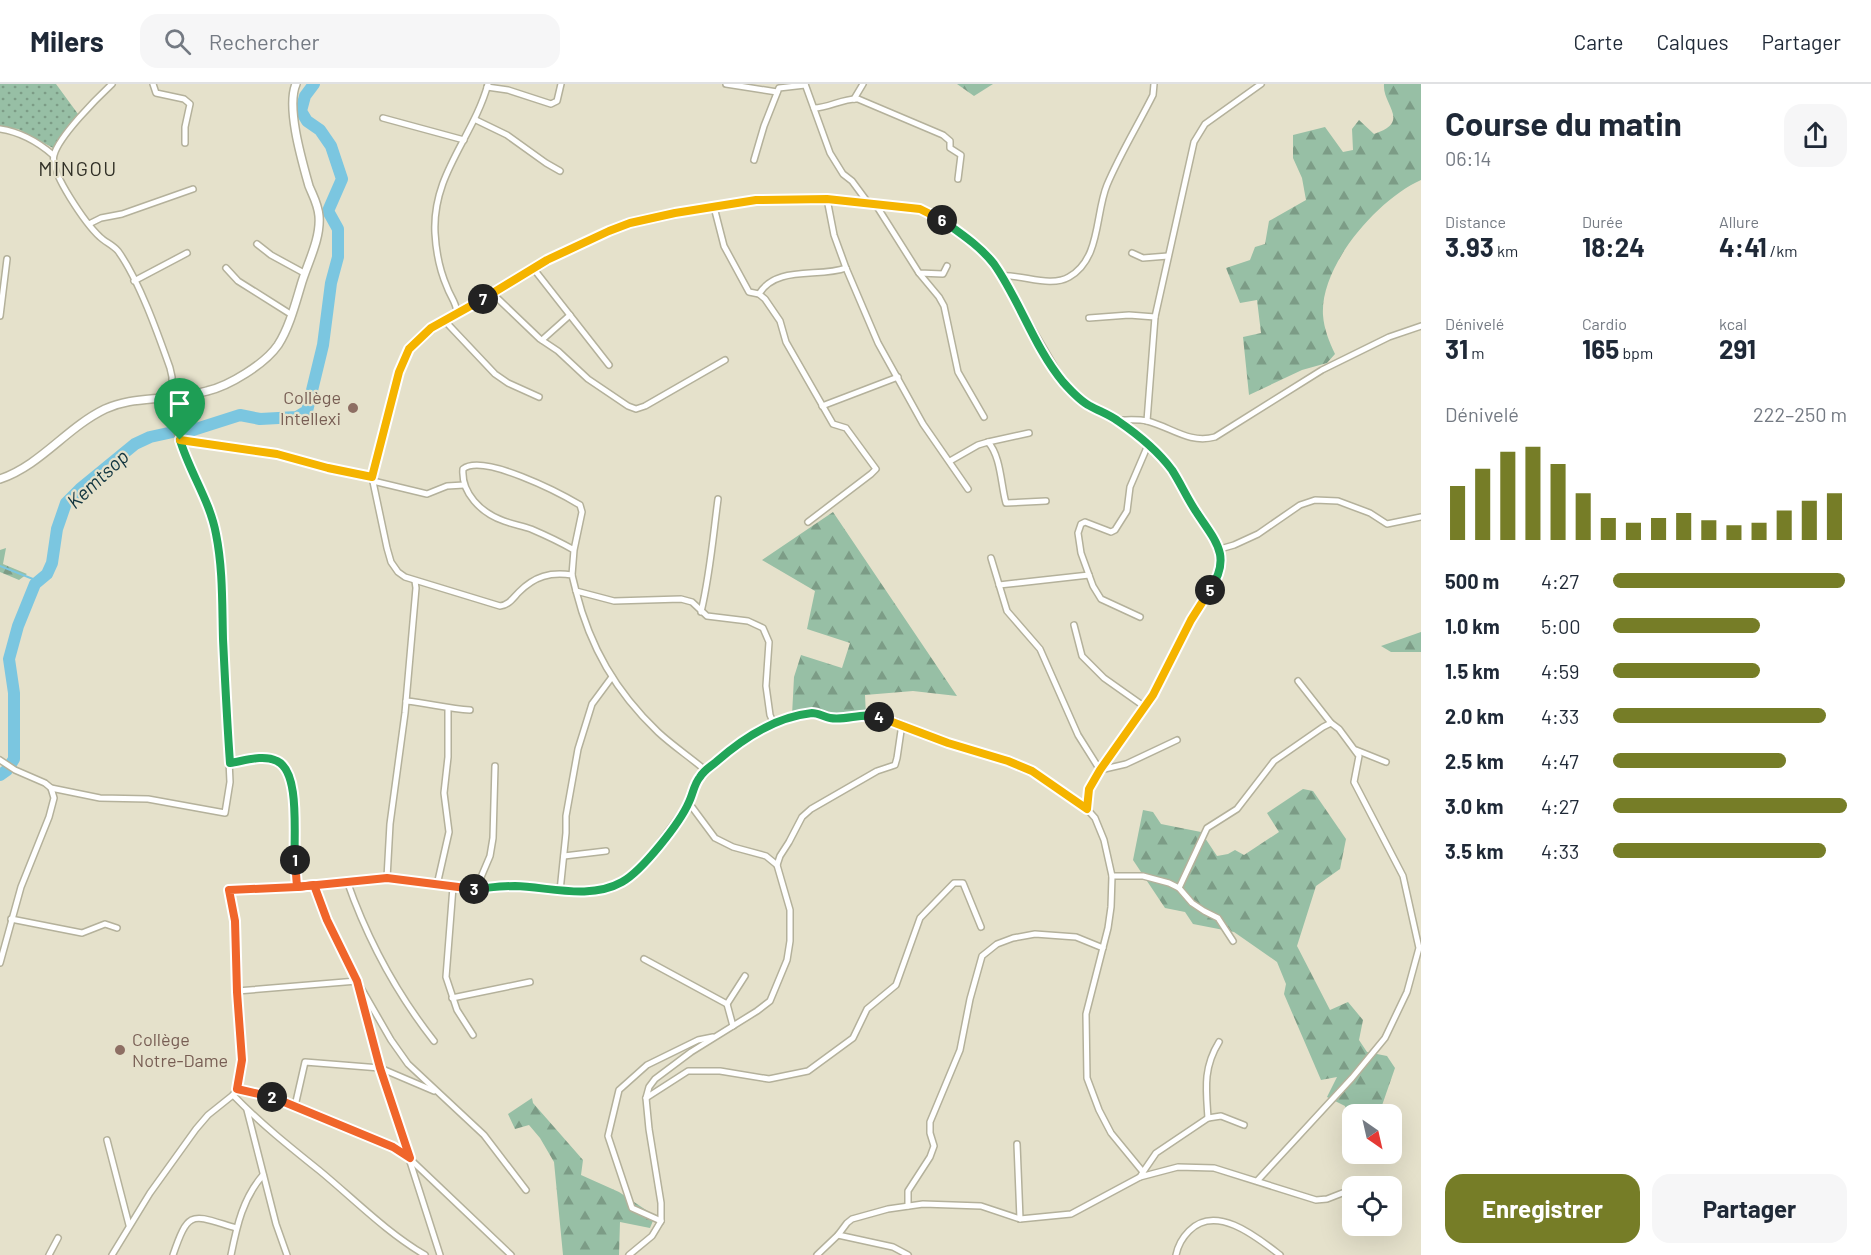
<!DOCTYPE html>
<html lang="fr">
<head>
<meta charset="utf-8">
<style>
  :root { --surface:#fff; --page:#f6f6f7; --text:#1f2937; --muted:#747a83; --line:#e0e1e3; --accent:#767d27 }
  body { margin:0; font-family:Barlow,sans-serif; background:var(--page); color:var(--text); height:100vh; display:flex; flex-direction:column; font-size:22px; white-space:nowrap }
  * { box-sizing:border-box; margin:0 }
  p { font-size:20px; color:var(--muted) }
  .icon { flex:none; width:33px; height:33px; fill:none; stroke:currentColor; stroke-width:2; stroke-linecap:round; stroke-linejoin:round }
  .map { position:relative; flex:1; overflow:hidden }
  .details { display:flex; flex-direction:column; background:var(--surface); width:450px }
  .details>* { flex:none }
  .needle { width:39px; rotate:146deg }
  .controls { position:absolute; left:1342px; top:1020px; display:grid; gap:12px }
  .controls a { display:grid; place-items:center; width:60px; height:60px; border-radius:12px; background:var(--surface); box-shadow:0 6px 24px #0002; font-size:30px }
  .pin { position:absolute; display:grid; place-items:center; width:51px; height:51px; color:#fff; margin:-62px -26px; border-radius:50% 50% 50% 0; rotate:-45deg; box-shadow:0 0 6px #0007 }
  .pin .icon { rotate:45deg }
  .km { position:absolute; width:30px; height:30px; margin:-15px; border-radius:50%; background:#222; color:#fff; font-size:16px; line-height:30px; text-align:center }
  .round { display:grid; place-items:center; flex:none; width:63px; height:63px; border-radius:18px; background:var(--page) }
  .head { display:flex; align-items:center; justify-content:space-between; height:102px; padding:0 24px }
  h1 { font-size:33px; font-weight:700; line-height:45px }
  .stats { display:grid; grid-template-columns:repeat(3,1fr); gap:9px; height:102px; padding:6px 24px }
  .stats div { display:grid; align-content:center }
  .stats b { font-size:26px; font-weight:700 }
  .stats small { font-size:16px; font-weight:400 }
  .stats p { font-size:16px }
  .chart { height:168px; padding:12px 24px }
  .chart p { display:flex; justify-content:space-between }
  .chart svg { width:100%; height:108px; margin-top:6px; stroke:var(--accent); stroke-width:6 }
  .cta { display:flex; gap:12px; margin-top:auto; padding:12px 24px }
  .cta a { flex:1; height:69px; border-radius:18px; background:var(--accent); color:#fff; font-size:24px; font-weight:700; line-height:69px; text-align:center }
  .cta a+a { background:var(--page); color:var(--text) }
  ul { padding:0 24px; list-style:none; font-size:20px }
  li { display:grid; grid-template-columns:96px 72px 1fr; align-items:center; height:45px }
  li i { height:15px; border-radius:8px; background:var(--accent) }
  header { display:flex; align-items:center; gap:36px; box-sizing:border-box; height:84px; padding:0 30px; background:var(--surface); border-bottom:2px solid var(--line) }
  header strong { font-size:28px }
  nav { display:flex; gap:33px; margin-inline-start:auto; font-size:21px }
  .search { width:420px; height:54px; background:var(--page); display:flex; align-items:center; gap:15px; box-sizing:border-box; padding:0 21px; border-radius:18px; color:var(--muted); font-size:22px }
  main { display:flex; flex:1; min-height:0 }
  .map>svg:first-child { display:block }
  .grass { fill:url(#grass-dots) }
  .forest { fill:url(#forest-firs) }
  .lines { fill:none; stroke-linecap:round; stroke-linejoin:round }
  .stream { stroke:#7bc6e0; stroke-width:2 }
  .river { stroke:#7bc6e0; stroke-width:12 }
  .minor-casing { stroke:#b4b19b; stroke-width:8 }
  .tertiary-casing { stroke:#b4b19b; stroke-width:10 }
  .minor { stroke:#fff; stroke-width:5 }
  .tertiary { stroke:#fff; stroke-width:7 }
  .split-1-casing { stroke:#fff; stroke-width:12 }
  .split-2-casing { stroke:#fff; stroke-width:12 }
  .split-3-casing { stroke:#fff; stroke-width:12 }
  .split-4-casing { stroke:#fff; stroke-width:12 }
  .split-5-casing { stroke:#fff; stroke-width:12 }
  .split-6-casing { stroke:#fff; stroke-width:12 }
  .split-7-casing { stroke:#fff; stroke-width:12 }
  .split-8-casing { stroke:#fff; stroke-width:12 }
  .split-1 { stroke:#22a559; stroke-width:8 }
  .split-2 { stroke:#f0652b; stroke-width:8 }
  .split-3 { stroke:#f0652b; stroke-width:8 }
  .split-4 { stroke:#22a559; stroke-width:8 }
  .split-5 { stroke:#f5b400; stroke-width:8 }
  .split-6 { stroke:#22a559; stroke-width:8 }
  .split-7 { stroke:#f5b400; stroke-width:8 }
  .split-8 { stroke:#f5b400; stroke-width:8 }
  .education-dot { fill:#8d6e63; stroke:#e5e1cb; stroke-width:2 }
  .labels { text-anchor:middle; stroke-width:4.5; stroke-linejoin:round; paint-order:stroke }
  .education-label { font-size:18px; fill:#785e54; stroke:#e5e1cb; text-anchor:end }
  .neighbourhood-label { font-size:20px; letter-spacing:1.5px; fill:#313027; stroke:#e5e1cb }
  .water-label { font-size:20px; font-style:italic; fill:#10343f; stroke:#e5e1cb }
</style>
</head>
<body>
<header>
<strong>Milers</strong>
<div class="search"><svg class="icon" aria-label="search" viewBox="0 0 24 24"><circle cx="10" cy="10" r="6"/><path d="M15 15l6 6"/></svg>Rechercher</div>
<nav><a>Carte</a><a>Calques</a><a>Partager</a></nav>
</header>
<main>
<div class="map">
<svg width="1421" height="1171" viewBox="0 0 1421 1171">
  <defs>
    <pattern id="grass-dots" width="8" height="8" patternUnits="userSpaceOnUse" patternTransform="scale(1.5)"><rect width="8" height="8" fill="#97bfa5"/><path d="M2 2h.1M6 6h.1" fill="none" stroke="#7c9c86" stroke-width="1.8" stroke-linecap="round"/></pattern>
    <pattern id="forest-firs" width="22" height="20" patternUnits="userSpaceOnUse" patternTransform="scale(1.5)"><rect width="22" height="20" fill="#97bfa5"/><path d="M5 1l3.5 6h-7zM16 11l3.5 6h-7z" fill="#7c9c86"/></pattern>
  </defs>
  <rect width="100%" height="100%" fill="#e5e1cb"/>
  <polygon class="grass" points="0,0 56,0 78,30 69,40 53,64 18,45 0,43"/>
  <g class="forest">
    <polygon points="957,0 993,0 974,12"/>
    <path d="M1384,0H1421V96C1378,115 1320,181 1323,231C1324,245 1329,257 1335,270L1327,279L1302,286L1249,311L1243,253L1261,249L1257,216L1240,219L1226,184L1250,176L1255,163L1265,160L1269,137L1306,116L1302,94L1293,74V51L1325,43L1343,68L1353,66L1352,45L1359,36L1374,50C1412,38 1382,21 1384,0Z"/>
    <polygon points="833,428 957,612 913,607 865,611 866,632 830,636 792,631 794,593 801,571 842,584 850,559 807,545 815,507 762,476"/>
    <polygon points="6,464 3,480 27,490 19,496 0,488 0,466"/>
    <polygon points="1421,548 1421,568 1391,568 1381,562"/>
    <polygon points="1303,705 1313,707 1346,755 1340,785 1316,802 1297,862 1330,926 1348,918 1363,936 1359,956 1367,968 1387,972 1395,984 1379,1030 1353,1030 1353,1049 1351,1049 1345,1022 1327,1013 1337,993 1321,996 1284,910 1286,900 1277,878 1234,848 1193,840 1185,828 1165,824 1133,776 1143,726 1153,728 1161,740 1201,748 1217,772 1228,770 1235,766 1244,771 1279,748 1267,729"/>
    <polygon points="532,1014 533,1019 583,1076 581,1091 619,1108 655,1132 650,1144 620,1138 619,1171 563,1171 554,1078 540,1054 529,1041 515,1045 508,1030"/>
  </g>
  <g class="lines">
    <polyline class="stream" points="0,482 38,497"/>
    <polyline class="river" points="0,691 7,686 14,675 14,609 9,575 18,542 35,500 47,490 52,479 57,445 66,419 80,405 135,360 150,353 182,346 193,346 240,331 260,335 297,333 307,327 323,261 331,199 338,173 338,145 328,127 342,95 331,62 320,46 307,37 301,27 305,12 314,0"/>
    <defs>
      <g id="minor">
        <path d="M112,0C97,14 59,52 54,71C49,88 87,141 100,153C105,158 113,161 118,167C139,196 158,250 170,284L172,293V336L180,356L277,370L328,384L372,393"/>
        <polyline points="153,0 156,9 184,15 190,20 185,43 185,59"/>
        <polyline points="726,0 777,8"/>
        <polyline points="805,0 830,69 843,90 852,97 869,120"/>
        <polyline points="487,3 508,6 551,20 557,17 561,0"/>
        <polyline points="854,15 863,0"/>
        <path d="M814,24C829,24 843,14 858,15L943,51L950,57V64L961,71L958,95"/>
        <polyline points="383,34 464,56"/>
        <polyline points="476,36 507,51 546,79 560,87"/>
        <path d="M0,45C20,48 38,58 53,71"/>
        <polyline points="754,76 764,42 779,4 805,1"/>
        <polyline points="827,115 834,151 846,184 878,259 923,340 968,405"/>
        <polyline points="876,121 919,189 943,190 947,182"/>
        <polyline points="714,123 724,162 749,208 759,210 765,215 780,237 786,258 833,340 846,344 876,385 871,390 808,438"/>
        <polyline points="89,140 101,134 122,130 193,105"/>
        <polyline points="257,160 271,171 304,189"/>
        <polyline points="1132,169 1143,174 1168,172"/>
        <polyline points="226,184 238,197 292,231"/>
        <polyline points="533,184 609,281"/>
        <polyline points="919,189 939,213 944,222 958,288 984,333"/>
        <path d="M1001,192C1022,190 1050,204 1069,193C1101,175 1095,130 1107,101C1120,70 1138,41 1153,11L1154,0"/>
        <polyline points="134,197 187,169"/>
        <polyline points="493,210 540,255 558,267 588,295 628,322 636,325 645,322 725,276"/>
        <path d="M759,210C776,181 819,194 846,184"/>
        <path d="M457,228C456,218 450,212 447,203C440,187 436,167 435,149C432,90 473,54 488,0"/>
        <polyline points="0,232 7,175"/>
        <polyline points="1089,234 1129,231 1155,233"/>
        <polyline points="444,236 495,290 508,299 539,313"/>
        <polyline points="542,256 570,231"/>
        <polyline points="822,322 898,293"/>
        <path d="M1119,336C1128,336 1138,335 1147,337C1171,343 1189,360 1215,353L1322,286L1389,253L1421,242"/>
        <polyline points="1147,337 1155,233 1194,58 1205,40 1261,0"/>
        <polyline points="988,358 1029,349"/>
        <path d="M950,377L978,361L988,358C1001,372 1001,402 1006,419L1046,417"/>
        <polyline points="373,397 427,410 447,402 464,401"/>
        <polyline points="1220,465 1234,461 1258,450 1300,421 1315,416 1338,417 1370,429 1387,440 1421,433"/>
        <polyline points="991,474 1007,527 1040,565 1078,651 1100,686 1126,680 1177,656"/>
        <path d="M572,491L574,466L582,428L580,421C560,409 483,369 463,385C461,409 481,429 504,437C512,440 522,442 531,445C545,451 560,458 574,466"/>
        <polyline points="999,501 1089,491"/>
        <path d="M576,507C590,563 616,608 658,648C673,662 690,673 705,686"/>
        <path d="M701,528C710,491 713,453 718,415"/>
        <polyline points="1140,533 1101,515 1093,502 1081,469 1078,449 1081,440 1085,438 1111,448 1115,446 1127,427 1130,403 1148,361"/>
        <polyline points="1074,541 1082,572 1104,594 1145,623"/>
        <polyline points="1298,597 1331,639"/>
        <path d="M406,617C428,619 448,625 470,626"/>
        <path d="M774,640L770,631L766,602L769,558L763,544L748,537L707,532L692,518L681,515L614,517L576,507L572,491C550,488 535,492 519,508C513,514 509,521 500,522L405,493L398,488L391,478L387,464L372,393L399,288L409,265L421,253L457,228L493,210L547,176L630,139L675,129L756,116L781,115H827L923,125L969,156L987,173L1001,192L1064,299L1084,319L1117,335L1148,361L1171,385L1193,424L1212,450L1220,465L1222,477L1217,497L1191,536L1153,611L1100,686L1089,705L1087,725"/>
        <polyline points="1356,666 1386,678"/>
        <polyline points="0,676 15,686 45,699 51,704 54,714 49,733 21,803 0,879"/>
        <polyline points="230,679 260,674 277,677 285,683 293,707 298,803"/>
        <polyline points="51,704 100,714 148,715 225,729 230,698 224,569 222,486 216,448 205,413 191,386 180,356"/>
        <polyline points="689,719 715,754 733,763 766,772 777,781"/>
        <polyline points="564,772 606,767"/>
        <polyline points="1112,792 1143,792 1169,799 1179,804 1192,819 1204,827 1218,834 1233,857"/>
        <polyline points="387,794 390,740 405,629 416,504 415,497"/>
        <path d="M347,797C367,854 397,910 434,957"/>
        <polyline points="314,801 327,836 357,897 391,956 408,980 484,1051 526,1106"/>
        <polyline points="437,801 449,748 444,709 448,673 448,626"/>
        <polyline points="453,803 446,893 457,926 473,951"/>
        <polyline points="1179,804 1207,744 1237,725 1274,677 1323,643 1331,639 1339,645 1359,672 1354,698 1403,792 1419,864 1407,908 1385,954 1352,994 1257,1097"/>
        <polyline points="476,805 490,772 493,754 495,682"/>
        <polyline points="560,807 566,749 566,732 578,665 592,620 612,593"/>
        <polyline points="11,835 82,849 105,840 117,844"/>
        <polyline points="644,875 727,920 733,942"/>
        <polyline points="237,907 357,897 380,984 440,1171"/>
        <polyline points="452,914 530,898"/>
        <polyline points="727,920 745,892"/>
        <polyline points="237,1005 279,1015 393,1063 409,1074 511,1171"/>
        <polyline points="233,1011 237,1005 241,976 237,907 235,837 229,806 298,803 387,794 472,805 517,802 577,807 608,804 630,793 644,780 689,719 698,695 705,686 747,653 764,644 787,635 815,629 831,635 872,630 895,637 948,659 1008,677 1032,687 1087,725 1095,734 1104,756 1112,792 1111,823 1108,844 1086,930 1087,994 1099,1026 1111,1049 1143,1088 1140,1093 1071,1130 1020,1135 981,1122 923,1120 888,1125 852,1135 847,1139 838,1151 817,1171"/>
        <polyline points="646,1014 688,987 720,987 769,995 808,987 853,954 867,925 896,901 920,834 954,799 963,799 981,843"/>
        <polyline points="295,1022 305,978 380,984 434,1007"/>
        <polyline points="247,1026 276,1140 287,1171"/>
        <path d="M1208,1034C1206,1005 1203,984 1219,958"/>
        <polyline points="107,1056 129,1141"/>
        <polyline points="1017,1060 1020,1135"/>
        <polyline points="1143,1088 1156,1069 1208,1034 1221,1032 1244,1041"/>
        <polyline points="1140,1093 1178,1083 1214,1084 1316,1116 1327,1115 1345,1108"/>
        <polyline points="908,1122 908,1107 930,1073 934,1062 930,1049 930,1038 960,966 970,915 982,872 997,860 1013,854 1035,850 1076,853 1103,864"/>
        <polyline points="661,1137 632,1124 608,1052 619,1006 647,981 698,956 713,953"/>
        <polyline points="838,1151 893,1163 908,1171"/>
        <polyline points="49,1171 58,1154"/>
        <path d="M112,1171L150,1109L196,1045L208,1031L233,1011C260,1039 290,1063 320,1087C355,1116 386,1148 425,1171"/>
        <path d="M173,1171C189,1124 192,1131 236,1144"/>
        <path d="M231,1171C237,1141 243,1114 263,1091"/>
        <polyline points="629,1171 652,1152 661,1137 661,1119 649,1045 646,1014 649,1003 655,995 691,968 757,927 770,917 787,876 790,857 790,826 777,781 780,772 789,758 802,733 811,725 877,687 895,681 897,674 902,640"/>
        <path d="M1176,1171C1178,1161 1182,1154 1189,1147C1216,1119 1258,1154 1280,1171"/>
      </g>
      <path id="tertiary" d="M0,395C41,381 66,344 105,325C127,315 148,316 171,313C183,312 196,310 207,307C229,302 265,280 278,261C289,244 295,221 301,201C307,180 321,155 319,132C318,120 313,112 309,102C302,77 286,23 296,0"/>
    </defs>
    <use href="#minor" class="minor-casing"/>
    <use href="#tertiary" class="tertiary-casing"/>
    <use href="#minor" class="minor"/>
    <use href="#tertiary" class="tertiary"/>
  </g>
  <g class="lines">
    <defs>
      <path id="split-1" d="M180,356C190,389 210,417 216,450C223,485 222,520 223,555C225,596 227,638 230,679C244,677 263,670 277,677C301,688 293,753 295,776"/>
      <polyline id="split-2" points="272,1013 393,1063 410,1074 380,984 357,897 327,836 314,801 297,803 295,776"/>
      <polyline id="split-3" points="272,1013 237,1005 242,976 237,908 235,837 229,806 297,803 387,794 474,805"/>
      <path id="split-4" d="M474,805C487,804 501,802 515,802C549,803 590,816 622,798C642,787 680,739 689,718C693,710 694,700 700,693C704,686 710,683 716,678C743,654 775,633 812,629C818,629 824,633 830,634C846,637 863,628 879,633"/>
      <polyline id="split-5" points="879,633 948,659 1008,677 1032,687 1087,725 1089,705 1100,686 1153,611 1191,536 1210,506"/>
      <path id="split-6" d="M942,136C960,149 980,162 994,180C1020,217 1034,263 1063,298C1071,307 1080,317 1090,322C1099,327 1110,331 1118,337C1137,350 1158,367 1172,386C1181,400 1188,416 1197,429C1216,458 1232,472 1210,506"/>
      <polyline id="split-7" points="483,215 547,176 609,147 630,139 675,129 756,116 827,115 920,125 942,136"/>
      <polyline id="split-8" points="180,356 277,370 328,384 372,393 399,288 409,265 431,244 483,215"/>
    </defs>
    <use href="#split-1" class="split-1-casing"/>
    <use href="#split-2" class="split-2-casing"/>
    <use href="#split-3" class="split-3-casing"/>
    <use href="#split-4" class="split-4-casing"/>
    <use href="#split-5" class="split-5-casing"/>
    <use href="#split-6" class="split-6-casing"/>
    <use href="#split-7" class="split-7-casing"/>
    <use href="#split-8" class="split-8-casing"/>
    <use href="#split-1" class="split-1"/>
    <use href="#split-2" class="split-2"/>
    <use href="#split-3" class="split-3"/>
    <use href="#split-4" class="split-4"/>
    <use href="#split-5" class="split-5"/>
    <use href="#split-6" class="split-6"/>
    <use href="#split-7" class="split-7"/>
    <use href="#split-8" class="split-8"/>
  </g>
  <g class="education-dot">
    <circle cx="353" cy="324" r="6"/>
    <circle cx="120" cy="966" r="6"/>
  </g>
  <g class="labels">
    <g class="education-label">
      <text x="341" y="320">Collège<tspan x="341" dy="21">Intellexi</tspan></text>
      <text x="132" y="962" text-anchor="start">Collège<tspan x="132" dy="21">Notre-Dame</tspan></text>
    </g>
    <g class="neighbourhood-label">
      <text x="78" y="92">MINGOU</text>
    </g>
    <g class="water-label">
      <text transform="translate(98 395) rotate(-43)" y="7">Kemtsop</text>
    </g>
  </g>
</svg>
<div class="controls">
<a><svg class="needle" viewBox="-14 -14 28 28"><path d="M0-13l5 13h-10z" fill="#e53935"/><path d="M0 13l5-13h-10z" fill="#747a83"/></svg></a>
<a><svg class="icon" aria-label="locate" viewBox="0 0 24 24"><circle cx="12" cy="12" r="6"/><path d="M12 2v4M12 18v4M2 12h4M18 12h4"/></svg></a>
</div>
<div class="pin" style="left:180px;top:356px;background:#1e9e55"><svg class="icon" aria-label="arrive" viewBox="0 0 24 24"><path d="M6 21V4h12l-3 4 3 4H6"/></svg></div>
<b class="km" style="left:295px;top:776px">1</b>
<b class="km" style="left:272px;top:1013px">2</b>
<b class="km" style="left:474px;top:805px">3</b>
<b class="km" style="left:879px;top:633px">4</b>
<b class="km" style="left:1210px;top:506px">5</b>
<b class="km" style="left:942px;top:136px">6</b>
<b class="km" style="left:483px;top:215px">7</b>
</div>
<section class="details">
<div class="head"><div><h1>Course du matin</h1><p>06:14</p></div><a class="round"><svg class="icon" aria-label="share" viewBox="0 0 24 24"><path d="M12 15V3M7 8l5-5 5 5M5 13v7h14v-7"/></svg></a></div>
<div class="stats">
<div><p>Distance</p><b>3.93<small> km</small></b></div>
<div><p>Durée</p><b>18:24</b></div>
<div><p>Allure</p><b>4:41<small> /km</small></b></div>
</div>
<div class="stats">
<div><p>Dénivelé</p><b>31<small> m</small></b></div>
<div><p>Cardio</p><b>165<small> bpm</small></b></div>
<div><p>kcal</p><b>291</b></div>
</div>
<div class="chart"><p><span>Dénivelé</span>222–250 m</p>
<svg viewBox="0 0 160 44" preserveAspectRatio="none"><path d="M5 44V22M15 44V15M25 44V8M35 44V6M45 44V13M55 44V25M65 44V35M75 44V37M85 44V35M95 44V33M105 44V36M115 44V38M125 44V37M135 44V32M145 44V28M155 44V25"/></svg>
</div>
<ul>
<li><b>500 m</b>4:27<i style="width:99%"></i></li>
<li><b>1.0 km</b>5:00<i style="width:63%"></i></li>
<li><b>1.5 km</b>4:59<i style="width:63%"></i></li>
<li><b>2.0 km</b>4:33<i style="width:91%"></i></li>
<li><b>2.5 km</b>4:47<i style="width:74%"></i></li>
<li><b>3.0 km</b>4:27<i style="width:100%"></i></li>
<li><b>3.5 km</b>4:33<i style="width:91%"></i></li>
</ul>
<div class="cta"><a>Enregistrer</a><a>Partager</a></div>
</section>
</main>
</body>
</html>
